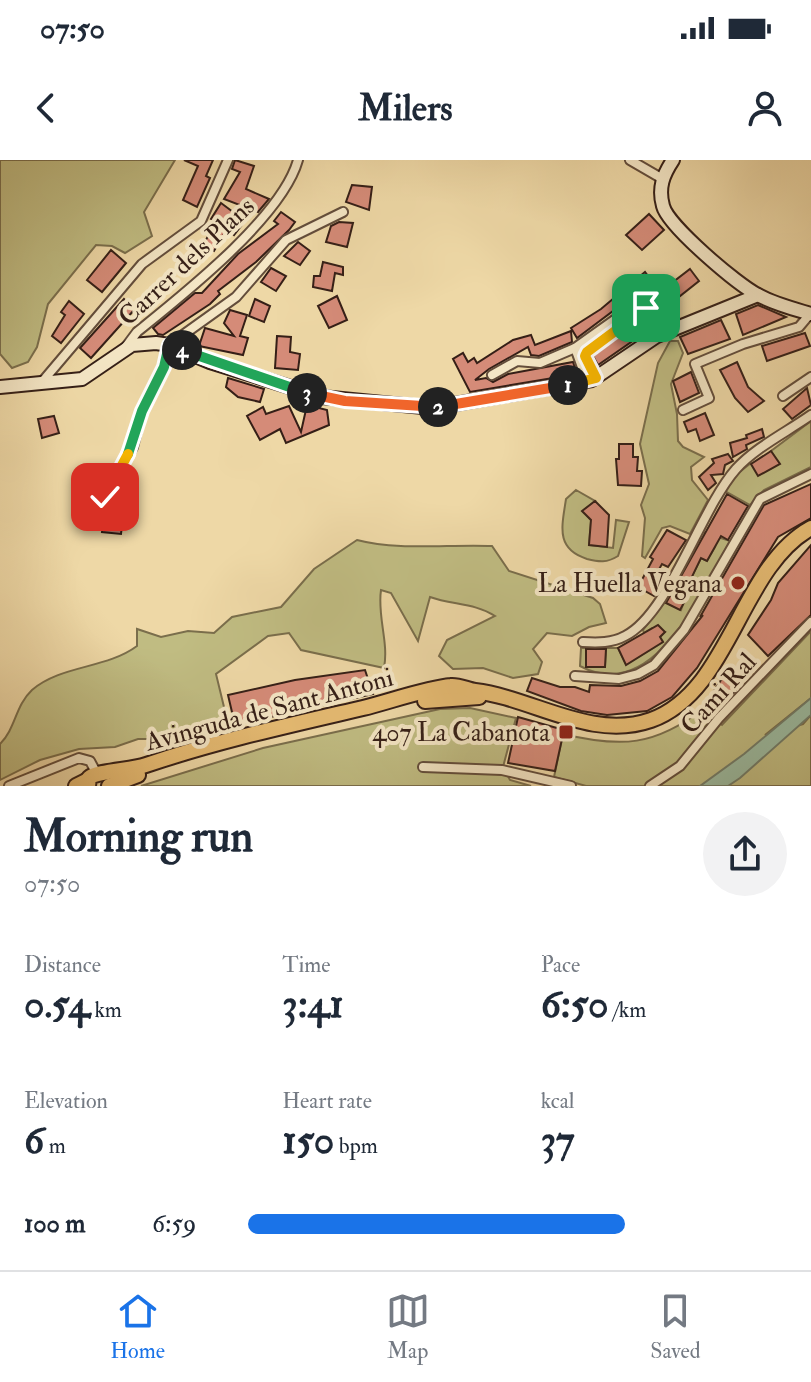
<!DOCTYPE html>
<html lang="en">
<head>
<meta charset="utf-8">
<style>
  :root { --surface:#fff; --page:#f2f2f3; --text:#1f2937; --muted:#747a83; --line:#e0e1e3; --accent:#1a73e8 }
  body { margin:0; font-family:"IM FELL Double Pica",serif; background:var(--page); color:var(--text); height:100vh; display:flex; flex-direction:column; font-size:30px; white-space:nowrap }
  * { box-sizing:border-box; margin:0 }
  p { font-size:26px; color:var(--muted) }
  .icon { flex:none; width:44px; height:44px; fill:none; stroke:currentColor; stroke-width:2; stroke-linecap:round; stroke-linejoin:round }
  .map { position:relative; height:626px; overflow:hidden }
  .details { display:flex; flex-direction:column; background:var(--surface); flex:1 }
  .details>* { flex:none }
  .pin { position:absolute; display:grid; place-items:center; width:68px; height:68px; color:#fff; margin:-34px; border-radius:16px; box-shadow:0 4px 12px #0006 }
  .km { position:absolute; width:40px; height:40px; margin:-20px; border-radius:50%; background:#222; color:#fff; font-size:22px; line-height:40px; text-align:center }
  .round { display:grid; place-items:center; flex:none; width:84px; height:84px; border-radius:42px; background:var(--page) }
  .head { display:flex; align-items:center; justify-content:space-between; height:136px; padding:0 24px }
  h1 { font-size:44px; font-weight:700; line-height:60px }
  .metrics { display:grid; grid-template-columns:repeat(3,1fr); gap:12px; height:136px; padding:8px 24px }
  .metrics div { display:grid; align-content:center }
  .metrics b { font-size:40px; font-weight:700 }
  .metrics small { font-size:22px; font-weight:400 }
  .metrics p { font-size:22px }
  ul { padding:0 24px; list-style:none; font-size:26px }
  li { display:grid; grid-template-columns:128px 96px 1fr; align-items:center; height:60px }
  li i { height:20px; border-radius:10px; background:var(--accent) }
  .status { display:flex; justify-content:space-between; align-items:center; height:56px; padding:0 40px; background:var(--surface); direction:ltr }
  .status svg { height:22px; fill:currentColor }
  header { display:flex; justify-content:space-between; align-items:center; height:104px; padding:0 24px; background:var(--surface); font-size:36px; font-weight:700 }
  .dock { display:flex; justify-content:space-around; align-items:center; height:112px; border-top:2px solid var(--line); background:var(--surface); font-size:22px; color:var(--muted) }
  .dock a { display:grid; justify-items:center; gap:4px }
  .dock .on { color:var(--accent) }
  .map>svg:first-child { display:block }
  .green { fill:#c0bc82; stroke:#7a6e4c; stroke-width:2 }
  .water { fill:#9bbba1; stroke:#727d6a; stroke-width:2 }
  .building { fill:#d58b78; stroke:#351f17; stroke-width:2 }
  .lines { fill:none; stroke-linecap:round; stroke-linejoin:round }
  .minor-casing { stroke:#634d3b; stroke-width:12 }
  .secondary-casing { stroke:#351f17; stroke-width:16 }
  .primary-casing { stroke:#351f17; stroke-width:18 }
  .trunk-casing { stroke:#351f17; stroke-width:18 }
  .minor { stroke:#f4e6c5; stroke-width:8 }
  .secondary { stroke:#f4e6c5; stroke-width:12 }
  .primary { stroke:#e7bc73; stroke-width:14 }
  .trunk { stroke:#e7bc73; stroke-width:14 }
  .split-1-casing { stroke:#fff; stroke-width:16 }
  .split-2-casing { stroke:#fff; stroke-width:16 }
  .split-3-casing { stroke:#fff; stroke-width:16 }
  .split-4-casing { stroke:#fff; stroke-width:16 }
  .split-5-casing { stroke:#fff; stroke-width:16 }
  .split-6-casing { stroke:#fff; stroke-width:16 }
  .split-1 { stroke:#f5b400; stroke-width:10 }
  .split-2 { stroke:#f0652b; stroke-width:10 }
  .split-3 { stroke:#f0652b; stroke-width:10 }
  .split-4 { stroke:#22a559; stroke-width:10 }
  .split-5 { stroke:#22a559; stroke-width:10 }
  .split-6 { stroke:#f5b400; stroke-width:10 }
  .poi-dot { fill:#8f2418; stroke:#f4e6c5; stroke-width:3 }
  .labels { text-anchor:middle; stroke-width:8; stroke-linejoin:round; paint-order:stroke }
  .street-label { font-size:26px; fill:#351f17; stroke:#f4e6c5 }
  .poi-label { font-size:26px; fill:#351f17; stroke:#f4e6c5; text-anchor:end }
</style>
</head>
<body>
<div class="status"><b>07:50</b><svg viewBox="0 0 49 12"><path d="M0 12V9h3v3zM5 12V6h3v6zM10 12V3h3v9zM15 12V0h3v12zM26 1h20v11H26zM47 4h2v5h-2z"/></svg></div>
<header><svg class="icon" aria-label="back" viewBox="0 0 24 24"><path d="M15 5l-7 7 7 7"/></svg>Milers<svg class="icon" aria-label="person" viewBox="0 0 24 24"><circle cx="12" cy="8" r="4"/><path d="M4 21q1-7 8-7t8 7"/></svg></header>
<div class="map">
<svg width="811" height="626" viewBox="0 0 811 626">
  <rect width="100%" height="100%" fill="#eed8a6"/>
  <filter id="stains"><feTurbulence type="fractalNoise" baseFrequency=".0025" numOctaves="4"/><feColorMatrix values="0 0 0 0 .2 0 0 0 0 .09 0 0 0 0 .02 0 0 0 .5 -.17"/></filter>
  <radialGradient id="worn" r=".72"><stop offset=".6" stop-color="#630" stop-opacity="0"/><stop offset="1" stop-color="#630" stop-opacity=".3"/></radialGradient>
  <g class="green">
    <polygon points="0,0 175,0 144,52 152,76 125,93 112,86 96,85 48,144 37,187 28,202 12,208 0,194"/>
    <polygon points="670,181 678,181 683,193 671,224 677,254 678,281 683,287 704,297 691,307 692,320 708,340 690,374 670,366 662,368 645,398 642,396 645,358 641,345 649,324 640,284 658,203"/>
    <polygon points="811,261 811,307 764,330 750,345 725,331 737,314 751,303 759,315 779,304 771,291"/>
    <path d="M576,330L595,341L583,351L591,360L589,385L613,388L616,360L629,362L618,396C607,403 599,402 587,399C555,389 562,366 566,339Z"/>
    <path d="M703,372L730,381C702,431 654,546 580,506L581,488H586L605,506L606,488H618L626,504L663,482L660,477L665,472L652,468L644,473L643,470L665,442L681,450L688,430L675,423L679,417L689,422L701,398L707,401L715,387L698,380Z"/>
    <path d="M357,380C399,391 448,384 492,386L509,411L593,438L600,444L606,463L589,467L572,476L547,473L533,489L542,502L538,514L513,518L483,508L453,509L439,496L447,480L495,456C475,443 452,445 430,437L418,481L391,433L381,430C377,456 389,482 384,508L301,490L289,473L268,476L216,514L224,547L220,562L209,571L165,579H138L115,587L79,589L40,600L0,620V584C16,568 15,546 32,530C61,505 106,509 137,486V469L161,477L188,471L214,473L232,457L281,447L314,409Z"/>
    <path d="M811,471V538L765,575L803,564L811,555V626H586L554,617L563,574C621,588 655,586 703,549L722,565Z"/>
    <polygon points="470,548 516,558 503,607 510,620 531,626 141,626 263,588 440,549"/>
  </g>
  <polygon class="water" points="811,538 811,555 740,618 728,626 700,626 744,594"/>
  <g class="building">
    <polygon points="184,0 213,0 206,16 210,18 197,47 183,40 198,6"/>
    <polygon points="235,0 254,6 246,29 269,39 258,52 224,39 240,12 232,9"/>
    <polygon points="352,25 372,27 369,50 346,42"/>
    <polygon points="221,43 245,61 234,75 227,69 214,91 203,85 216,62 211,59"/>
    <polygon points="281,52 295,62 289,70 256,102 218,131 220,134 210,144 163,175 158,174 153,168 195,133 202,133 238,94 278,64 274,61"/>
    <polygon points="649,54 664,70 642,90 626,75"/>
    <polygon points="339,62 353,63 347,87 326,82 331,66"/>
    <polygon points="298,82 310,91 300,105 284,96"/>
    <polygon points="111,90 126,103 102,132 87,120"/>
    <polygon points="323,102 343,107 343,115 335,113 332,131 313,127 314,116 320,116"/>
    <polygon points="271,108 286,116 276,131 261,122"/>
    <polygon points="690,109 699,121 675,140 670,134 653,147 641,130 577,178 571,168 601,149 645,112 660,132"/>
    <polygon points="337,136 347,160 329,168 318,146"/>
    <polygon points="124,139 135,149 91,198 80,188"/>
    <polygon points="255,139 270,146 264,162 249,156"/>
    <polygon points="69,141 84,154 61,183 52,176 65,155 61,152"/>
    <polygon points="758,145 786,157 743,175 736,154"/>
    <polygon points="230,150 247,155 240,176 248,178 243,195 199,186 205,168 234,176 224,163"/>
    <polygon points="649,154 657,164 598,205 593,196"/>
    <polygon points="721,160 730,179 688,194 680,177"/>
    <polygon points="571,171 572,182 539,196 531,195 528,187 489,209 475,220 486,218 493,222 508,214 573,202 577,214 470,232 453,199 463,193 468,202 474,198 477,203 513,180 531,175 535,185"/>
    <polygon points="805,173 810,186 767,201 762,186"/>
    <polygon points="277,176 291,177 290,192 300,194 298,210 275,208"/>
    <polygon points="737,202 748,227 764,241 748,252 735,238 720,210"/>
    <polygon points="691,212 699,233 680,242 673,221"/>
    <polygon points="228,218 264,229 260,242 238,237 226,227"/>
    <polygon points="807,228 811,245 792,259 783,249"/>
    <polygon points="307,245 327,250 329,265 286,283 280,269 260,280 247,256 263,247 266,254 289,246 301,272"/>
    <polygon points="705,253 714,275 700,281 696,269 688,272 684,262"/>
    <polygon points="54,256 59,273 42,278 38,259"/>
    <polygon points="762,269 764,277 746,285 747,289 733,297 730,283 747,278 746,275"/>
    <polygon points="619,284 633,284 633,297 638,297 637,311 642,311 641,326 618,325 616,299 619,299"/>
    <polygon points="771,291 780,304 758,316 751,304"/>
    <polygon points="728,294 733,301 725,305 723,314 711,315 716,323 708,330 699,317 714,303 712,299"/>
    <polygon points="811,324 811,358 778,377 697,508 672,537 647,551 607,555 581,551 527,531 532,518 560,527 575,527 589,532 590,525 621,526 640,521 658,511 703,455 700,457 764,345"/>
    <polygon points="727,334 748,346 728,380 721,376 707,401 701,398 686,429 688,430 684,438 686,439 680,450 666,443"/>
    <polygon points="595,341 609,355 607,387 589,385 591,360 582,351"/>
    <polygon points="105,346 124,348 121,374 102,372"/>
    <polygon points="667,370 686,380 668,407 662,404 654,418 663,422 654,436 638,427 653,399 650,397"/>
    <polygon points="811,385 811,455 768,496 748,475 771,440 778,423"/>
    <polygon points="658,465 665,472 660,477 663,482 626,505 618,488"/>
    <polygon points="586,489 606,489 605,507 586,507"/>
    <polygon points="365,510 373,534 235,565 228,535 295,520"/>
    <polygon points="723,517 736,530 714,553 706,543"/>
    <polygon points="518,557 564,570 555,611 508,603"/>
  </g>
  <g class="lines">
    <defs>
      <g id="minor">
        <polyline points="630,0 661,18"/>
        <path d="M125,188L137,172C184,134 282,57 298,0"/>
        <polyline points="575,188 587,221"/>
        <polyline points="492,215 517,201 540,203 575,188 641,141"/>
        <polyline points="596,218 585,196 587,192 646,148"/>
        <polyline points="42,222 142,104 201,61 228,0"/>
        <polyline points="783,236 811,217"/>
        <polyline points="683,250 709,238 695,204 743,184 799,167 810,154"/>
        <polyline points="105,337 133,287 142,251 164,207 169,185 236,137 286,80 343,52"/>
        <path d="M583,482C598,483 612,483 625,476C669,454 700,350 736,309C756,287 787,272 811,255"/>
        <polyline points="575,516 619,519 638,514 654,505 684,470 760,339 811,314"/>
        <polyline points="423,607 502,610 571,626"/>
        <polyline points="9,626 79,598 90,601 97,614"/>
        <polyline points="650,626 680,606 719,558 811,462"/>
      </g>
      <g id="secondary">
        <path d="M673,0C663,15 658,28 663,46C668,66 738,125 758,135C774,144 794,149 811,154"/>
        <polyline points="0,227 82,219 132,185 156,183 169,185 210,202 322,237 433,248 592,220 657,176 758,135"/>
      </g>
      <g id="primary">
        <polyline points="425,541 479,537"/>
        <path d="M88,626L89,618C97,611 132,610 146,605C217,581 290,565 363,548C388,542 427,528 451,526C458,525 468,530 475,531C533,538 591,581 651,560C731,531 739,408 811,368"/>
        <polyline points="109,626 138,615"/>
      </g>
      <polyline id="trunk" points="76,626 88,620"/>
    </defs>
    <use href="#minor" class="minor-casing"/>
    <use href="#secondary" class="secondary-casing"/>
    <use href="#primary" class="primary-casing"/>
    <use href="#trunk" class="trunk-casing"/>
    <use href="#minor" class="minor"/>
    <use href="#secondary" class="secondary"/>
    <use href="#primary" class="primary"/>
    <use href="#trunk" class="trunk"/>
  </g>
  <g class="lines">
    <defs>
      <polyline id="split-1" points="568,225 596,218 585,196 587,192 646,148"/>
      <polyline id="split-2" points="438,247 568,225"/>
      <polyline id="split-3" points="307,233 345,241 438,247"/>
      <polyline id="split-4" points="182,190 307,233"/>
      <polyline id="split-5" points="128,294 142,251 164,207 169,185 182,190"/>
      <polyline id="split-6" points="105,337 128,294"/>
    </defs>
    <use href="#split-1" class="split-1-casing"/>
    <use href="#split-2" class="split-2-casing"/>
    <use href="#split-3" class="split-3-casing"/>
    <use href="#split-4" class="split-4-casing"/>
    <use href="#split-5" class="split-5-casing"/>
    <use href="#split-6" class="split-6-casing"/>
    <use href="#split-1" class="split-1"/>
    <use href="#split-2" class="split-2"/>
    <use href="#split-3" class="split-3"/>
    <use href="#split-4" class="split-4"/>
    <use href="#split-5" class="split-5"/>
    <use href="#split-6" class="split-6"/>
  </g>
  <g class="poi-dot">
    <circle cx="738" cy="423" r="8"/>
    <rect x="558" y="564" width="16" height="16" rx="4"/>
  </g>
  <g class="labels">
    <g class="street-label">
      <text transform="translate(186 101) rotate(-43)" y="9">Carrer dels Plans</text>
      <text transform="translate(718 533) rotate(-48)" y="9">Cami Ral</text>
      <text transform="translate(269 549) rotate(-15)" y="9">Avinguda de Sant Antoni</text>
    </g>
    <g class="poi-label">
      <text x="722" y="432">La Huella Vegana</text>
      <text x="550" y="581">407 La Cabanota</text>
    </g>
  </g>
  <rect width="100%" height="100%" filter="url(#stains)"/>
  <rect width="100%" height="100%" fill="url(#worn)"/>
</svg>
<div class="pin" style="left:646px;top:148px;background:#1e9e55"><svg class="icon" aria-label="arrive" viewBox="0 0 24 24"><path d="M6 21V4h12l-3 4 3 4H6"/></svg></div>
<div class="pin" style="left:105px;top:337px;background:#d93025"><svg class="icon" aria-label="check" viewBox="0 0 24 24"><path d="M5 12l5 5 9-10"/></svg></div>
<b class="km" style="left:568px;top:225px">1</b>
<b class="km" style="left:438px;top:247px">2</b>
<b class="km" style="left:307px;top:233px">3</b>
<b class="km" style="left:182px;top:190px">4</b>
</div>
<section class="details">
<div class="head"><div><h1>Morning run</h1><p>07:50</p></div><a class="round"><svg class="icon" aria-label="share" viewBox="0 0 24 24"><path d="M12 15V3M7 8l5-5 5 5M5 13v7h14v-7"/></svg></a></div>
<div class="metrics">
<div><p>Distance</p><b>0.54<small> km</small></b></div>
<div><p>Time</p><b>3:41</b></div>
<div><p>Pace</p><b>6:50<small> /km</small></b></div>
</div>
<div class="metrics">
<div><p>Elevation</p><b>6<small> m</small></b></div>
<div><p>Heart rate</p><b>150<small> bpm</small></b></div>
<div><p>kcal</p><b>37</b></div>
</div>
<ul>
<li><b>100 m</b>6:59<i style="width:70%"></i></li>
</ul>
</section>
<nav class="dock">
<a class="on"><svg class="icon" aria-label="home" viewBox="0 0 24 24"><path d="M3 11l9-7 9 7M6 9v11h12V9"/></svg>Home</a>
<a><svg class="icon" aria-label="map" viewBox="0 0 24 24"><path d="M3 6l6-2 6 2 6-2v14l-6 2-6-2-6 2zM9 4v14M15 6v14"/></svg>Map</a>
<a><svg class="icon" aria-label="saved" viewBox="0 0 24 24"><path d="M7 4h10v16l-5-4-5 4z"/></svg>Saved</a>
</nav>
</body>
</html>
